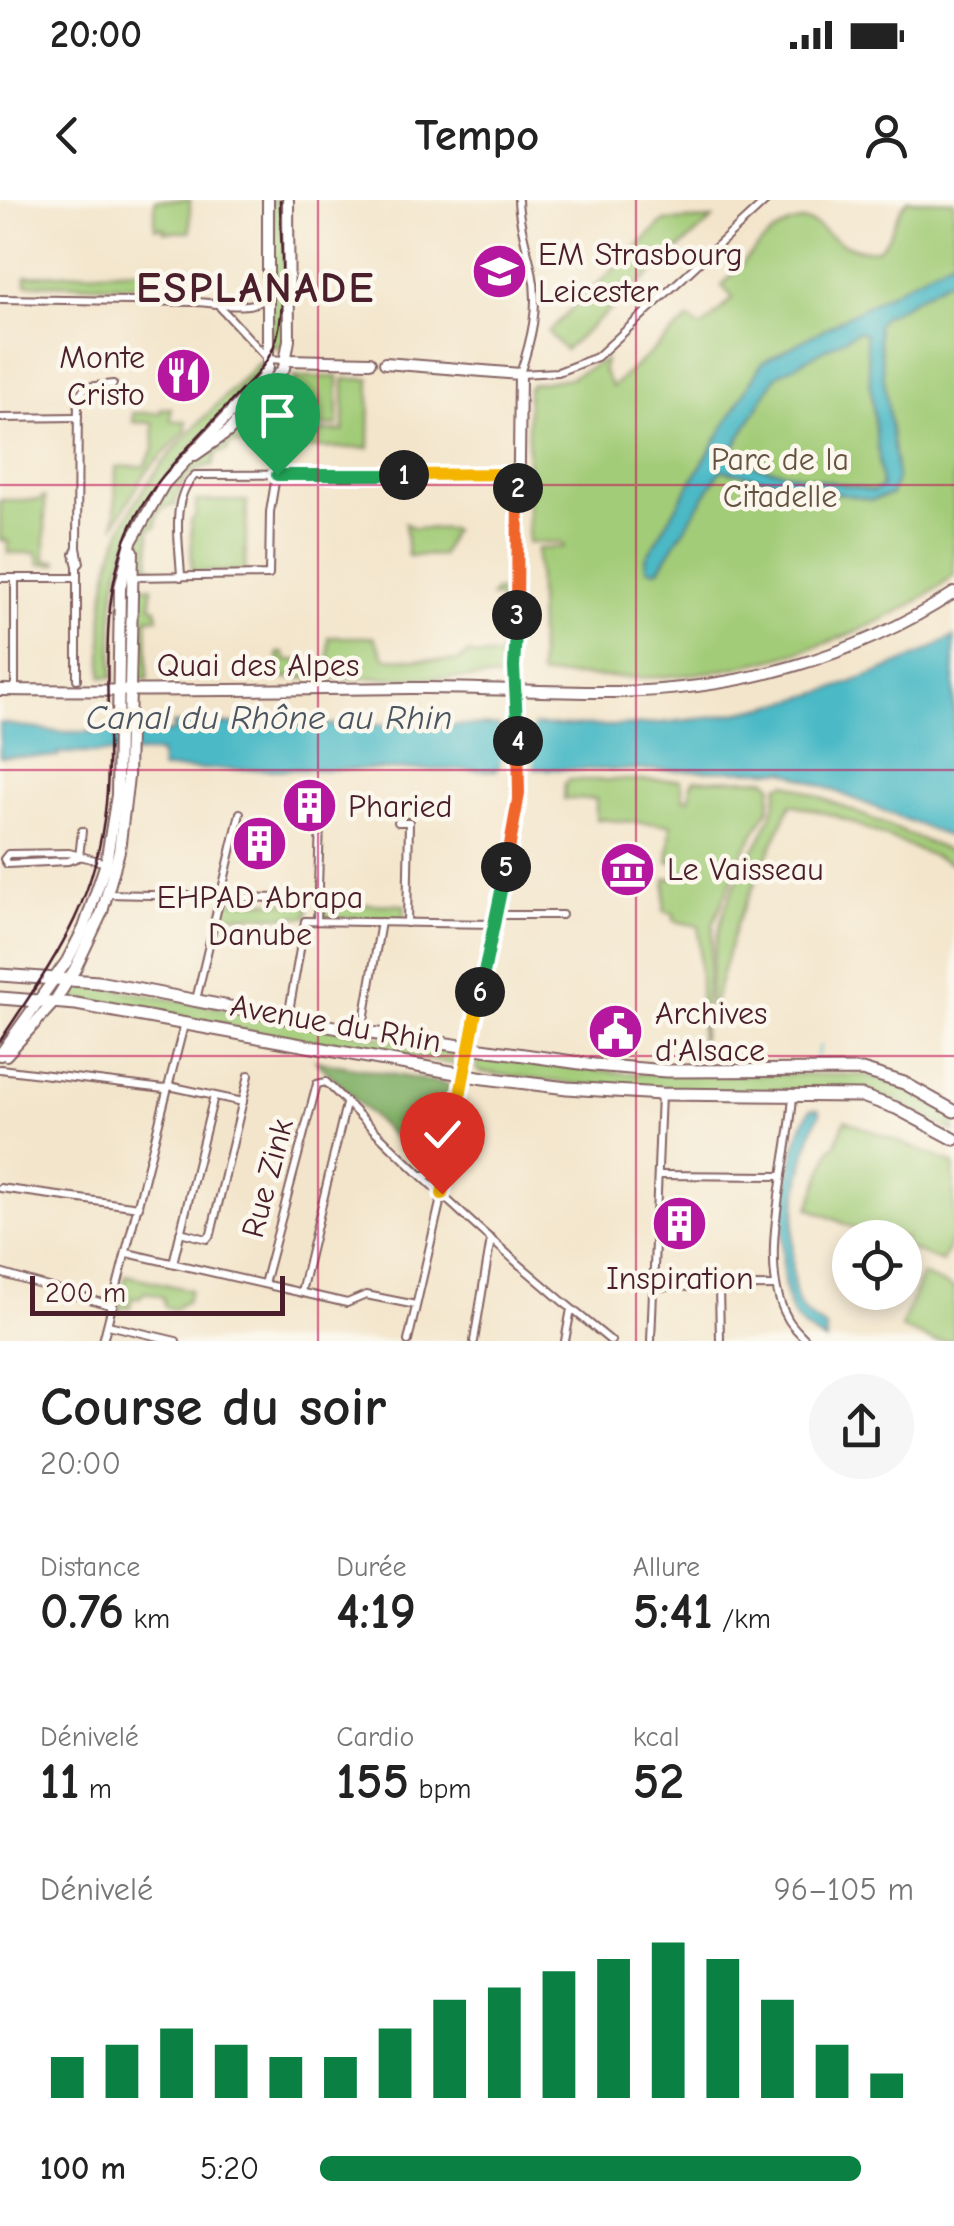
<!DOCTYPE html>
<html lang="fr">
<head>
<meta charset="utf-8">
<style>
  :root { --surface:#fff; --page:#f6f6f6; --text:#222; --muted:#767676; --accent:#0b8043 }
  body { margin:0; font-family:"Comic Neue",sans-serif; background:var(--page); color:var(--text); height:100vh; display:flex; flex-direction:column; font-size:38px; white-space:nowrap }
  * { box-sizing:border-box; margin:0 }
  p { font-size:32px; color:var(--muted) }
  .icon { flex:none; width:55px; height:55px; fill:none; stroke:currentColor; stroke-width:2; stroke-linecap:round; stroke-linejoin:round }
  .map { position:relative; height:1141px; overflow:hidden }
  .drawer { display:flex; flex-direction:column; background:var(--surface); flex:1 }
  .drawer>* { flex:none }
  .buttons { position:absolute; left:832px; top:1020px; display:grid; gap:20px }
  .buttons a { display:grid; place-items:center; width:90px; height:90px; border-radius:50%; background:var(--surface); box-shadow:0 5px 15px #0003; font-size:50px }
  .scale { position:absolute; left:30px; bottom:25px; width:255px; box-sizing:border-box; padding-left:10px; border:5px solid #4a1f2b; border-top:0; font-size:28px; line-height:35px; white-space:nowrap; color:#4a1f2b; -webkit-text-stroke:8px #fbf7ec; paint-order:stroke }
  .pin { position:absolute; display:grid; place-items:center; width:85px; height:85px; color:#fff; margin:-102px -42px; border-radius:50% 50% 50% 0; rotate:-45deg; box-shadow:0 0 10px #0007 }
  .pin .icon { rotate:45deg }
  .km { position:absolute; width:50px; height:50px; margin:-25px; border-radius:50%; background:#222; color:#fff; font-size:28px; line-height:50px; text-align:center }
  .round { display:grid; place-items:center; flex:none; width:105px; height:105px; border-radius:52px; background:var(--page) }
  .head { display:flex; align-items:center; justify-content:space-between; height:170px; padding:0 40px }
  h1 { font-size:55px; font-weight:700; line-height:75px }
  .metrics { display:grid; grid-template-columns:repeat(3,1fr); gap:15px; height:170px; padding:10px 40px }
  .metrics div { display:grid; align-content:center }
  .metrics b { font-size:50px; font-weight:700 }
  .metrics small { font-size:28px; font-weight:400 }
  .metrics p { font-size:28px }
  .chart { height:280px; padding:20px 40px }
  .chart p { display:flex; justify-content:space-between }
  .chart svg { width:100%; height:180px; margin-top:10px; stroke:var(--accent); stroke-width:6 }
  ul { padding:0 40px; list-style:none; font-size:32px }
  li { display:grid; grid-template-columns:160px 120px 1fr; align-items:center; height:75px }
  li i { height:25px; border-radius:12px; background:var(--accent) }
  .status { display:flex; justify-content:space-between; align-items:center; height:70px; padding:0 50px; background:var(--surface); direction:ltr }
  .status svg { height:28px; fill:currentColor }
  header { display:flex; justify-content:space-between; align-items:center; height:130px; padding:0 40px; background:var(--surface); font-size:45px; font-weight:700 }
  .map>svg:first-child { display:block }
  .green { fill:#a3cc78; stroke:#767652; stroke-width:2.5 }
  .forest { fill:#82b068; stroke:#66684a; stroke-width:2.5 }
  .water { fill:#4cbac6; stroke:#4b6c78; stroke-width:2.5; fill-rule:evenodd }
  .pier { fill:#f3e5cb }
  .lines { fill:none; stroke-linecap:round; stroke-linejoin:round }
  .stream { stroke:#4cbac6; stroke-width:2.5 }
  .street-casing { stroke:#856463; stroke-width:10 }
  .secondary-casing { stroke:#856463; stroke-width:14 }
  .primary-casing { stroke:#856463; stroke-width:15 }
  .street { stroke:#fff; stroke-width:6 }
  .secondary { stroke:#fff; stroke-width:10 }
  .primary { stroke:#fff; stroke-width:11 }
  .tram { stroke:#4a1f2b; stroke-width:2.5 }
  .split-1-casing { stroke:#fff; stroke-width:20 }
  .split-2-casing { stroke:#fff; stroke-width:20 }
  .split-3-casing { stroke:#fff; stroke-width:20 }
  .split-4-casing { stroke:#fff; stroke-width:20 }
  .split-5-casing { stroke:#fff; stroke-width:20 }
  .split-6-casing { stroke:#fff; stroke-width:20 }
  .split-7-casing { stroke:#fff; stroke-width:20 }
  .split-8-casing { stroke:#fff; stroke-width:20 }
  .split-1 { stroke:#22a559; stroke-width:12 }
  .split-2 { stroke:#f5b400; stroke-width:12 }
  .split-3 { stroke:#f0652b; stroke-width:12 }
  .split-4 { stroke:#22a559; stroke-width:12 }
  .split-5 { stroke:#f0652b; stroke-width:12 }
  .split-6 { stroke:#22a559; stroke-width:12 }
  .split-7 { stroke:#f5b400; stroke-width:12 }
  .split-8 { stroke:#f5b400; stroke-width:12 }
  .grid { fill:none; stroke:#c2185b; stroke-width:2.5; stroke-opacity:0.55 }
  .labels { text-anchor:middle; stroke-width:9; stroke-linejoin:round; paint-order:stroke }
  .poi-label { font-size:32px; fill:#4a1f2b; stroke:#fbf7ec; text-anchor:start }
  .park-label { font-size:32px; fill:#655342; stroke:#fbf7ec }
  .street-label { font-size:32px; fill:#4a1f2b; stroke:#fbf7ec }
  .water-label { font-size:35px; font-style:italic; fill:#4b5561; stroke:#fbf7ec }
  .district-label { font-size:42px; font-weight:bold; letter-spacing:2.5px; fill:#4a1f2b; stroke:#fbf7ec }
</style>
</head>
<body>
<div class="status"><b>20:00</b><svg viewBox="0 0 49 12"><path d="M0 12V9h3v3zM5 12V6h3v6zM10 12V3h3v9zM15 12V0h3v12zM26 1h20v11H26zM47 4h2v5h-2z"/></svg></div>
<header><svg class="icon" aria-label="back" viewBox="0 0 24 24"><path d="M15 5l-7 7 7 7"/></svg>Tempo<svg class="icon" aria-label="person" viewBox="0 0 24 24"><circle cx="12" cy="8" r="4"/><path d="M4 21q1-7 8-7t8 7"/></svg></header>
<div class="map">
<svg width="954" height="1141" viewBox="0 0 954 1141">
  <rect width="100%" height="100%" fill="#fbf7ec"/>
  <filter id="ink" filterUnits="userSpaceOnUse"><feTurbulence type="fractalNoise" baseFrequency=".01" numOctaves="2"/><feDisplacementMap in="SourceGraphic" scale="20" xChannelSelector="R" yChannelSelector="G"/><feConvolveMatrix kernelMatrix="1 2 1 2 8 2 1 2 1" color-interpolation-filters="sRGB"/></filter>
  <filter id="wash" filterUnits="userSpaceOnUse"><feTurbulence type="fractalNoise" baseFrequency=".0048" numOctaves="4" result="noise"/><feDisplacementMap in="SourceGraphic" scale="40" xChannelSelector="R" yChannelSelector="G"/><feGaussianBlur stdDeviation="2.25" result="paint"/><feColorMatrix in="noise" values="0 0 0 0 0 0 0 0 0 0 0 0 0 0 0 0 0 1.4 0 .05"/><feComposite in="paint" operator="in"/></filter>
  <g filter="url(#wash)">
    <rect width="100%" height="100%" fill="#f3e5cb"/>
    <g class="green">
      <polygon points="155,0 190,0 190,32 164,32 164,28 155,28"/>
      <polygon points="271,0 285,0 285,142 277,149 271,143"/>
      <path d="M908,0L954,1V376C875,437 758,471 660,477C618,479 582,475 540,476L537,349L564,347L560,342L528,343V189L532,184L569,178L605,160L603,170L612,187L689,119L699,127L704,126L733,98L722,86C742,65 789,0 820,28C837,42 853,52 876,50C895,38 892,15 908,0Z"/>
      <polygon points="713,19 565,150 548,132 664,21"/>
      <polygon points="136,70 156,79 156,86 26,84 26,76"/>
      <path d="M260,161L261,177C204,238 131,297 116,384C111,414 113,446 113,477H102C102,441 101,405 109,369C127,282 201,223 260,161Z"/>
      <polygon points="295,177 338,177 338,226 295,225"/>
      <polygon points="344,179 370,179 369,248 295,248 295,231 344,231"/>
      <polygon points="171,208 171,221 186,221 186,231 146,272 115,324 116,267 144,266 154,249 153,223 133,222 133,213 161,213 161,209"/>
      <path d="M238,231H289V244H229L228,250L216,254L213,265C190,268 179,283 175,305C159,307 156,311 156,327L150,328L149,366L154,367V370L139,367C134,329 169,280 200,258C216,247 223,247 238,231Z"/>
      <polygon points="42,297 45,297 45,360 58,361 57,364 39,364 37,353 8,353 8,341 0,340 0,300 41,300"/>
      <polygon points="196,301 247,301 245,371 192,372 191,321 196,315"/>
      <polygon points="405,323 413,328 450,329 452,331 442,355 408,356"/>
      <path d="M140,386L152,387L151,405L156,408L158,418H147L148,480L141,479C130,453 135,419 135,391Z"/>
      <polygon points="495,391 506,391 506,478 282,478 278,470 278,453 284,453 286,460 329,461 329,437 374,437 385,458 458,461 469,453 478,456 501,456 501,398 491,397"/>
      <polygon points="766,579 772,585 769,608 744,651 714,722 701,848 699,726 674,721 674,714 664,711 666,679 675,678 676,662 668,662 671,625 596,619 596,599 564,599 565,583 568,580 681,580 684,599 690,599 691,584 694,580"/>
      <path d="M786,583L954,653V665L836,616L791,604L736,725L709,820C709,776 714,732 732,691C747,657 775,624 778,586Z"/>
      <polygon points="224,701 310,703 307,717 221,715"/>
      <polygon points="321,703 405,705 404,720 321,718"/>
      <polygon points="70,784 110,788 457,851 459,859 453,864 328,843 301,842 64,797"/>
      <polygon points="480,856 624,873 865,875 902,886 954,915 954,932 897,901 865,891 678,891 575,884 479,872 476,868"/>
      <polygon points="845,920 954,964 954,1035 942,1062 905,1047 905,1038 874,1037 809,1008 831,948 836,944"/>
      <polygon points="126,1075 190,1090 187,1101 174,1109 165,1107 163,1097 145,1092 139,1098 133,1097 129,1108 123,1107 117,1114"/>
      <polygon points="922,1075 954,1088 954,1141 933,1141 901,1128"/>
    </g>
    <polygon class="forest" points="316,861 446,884 454,892 439,965 427,970"/>
    <g class="water">
      <path d="M954,58V81L948,80L883,117L877,125L897,276L891,295L871,300L721,270L659,369L655,371L647,368L646,358L762,163ZM859,131L865,134L882,287L873,291L732,261L730,254L776,176Z"/>
      <path d="M954,437V639L785,571L534,569L531,565L501,564L496,570L161,569L160,553H58V557H0V523L57,532H173V524L617,526C736,521 849,494 954,437Z"/>
      <path d="M811,909H818L820,913C800,948 783,1064 798,1102C804,1115 816,1121 826,1128V1141C811,1133 798,1126 791,1110C773,1071 786,944 811,909Z"/>
    </g>
    <polygon class="pier" points="500,520 532,520 534,574 529,570 502,569 497,574 501,565"/>
    <g class="lines">
      <polyline class="stream" points="817,856 820,846"/>
    </g>
  </g>
  <g filter="url(#ink)">
    <g class="lines">
      <defs>
        <g id="street">
          <path d="M518,0C519,25 527,47 532,71C540,107 531,140 520,174L558,172L597,157L767,0"/>
          <path d="M0,99L196,102C219,103 246,111 266,99"/>
          <polyline points="220,107 268,159 285,160"/>
          <polyline points="0,218 78,217"/>
          <polyline points="77,348 80,363 77,366 74,354 77,348 78,195 87,187 113,184"/>
          <polyline points="132,377 269,375 270,312 276,276"/>
          <path d="M181,377C180,345 169,299 195,275L518,274"/>
          <polyline points="0,378 77,378"/>
          <polyline points="15,378 15,489"/>
          <polyline points="77,479 77,366"/>
          <polyline points="309,621 320,621 317,721"/>
          <polyline points="398,622 409,622 407,723"/>
          <polyline points="79,657 68,661 7,664 4,659 8,654 69,653 106,663"/>
          <polyline points="79,657 82,631"/>
          <polyline points="107,694 279,698"/>
          <polyline points="496,715 562,715"/>
          <polyline points="196,800 240,613"/>
          <polyline points="288,817 305,721 494,724"/>
          <polyline points="362,832 381,722"/>
          <polyline points="0,869 164,889 169,886 243,902"/>
          <path d="M793,894C791,955 755,1062 787,1117C791,1126 800,1133 807,1141"/>
          <polyline points="421,975 433,975 445,966"/>
          <polyline points="658,975 782,976"/>
          <polyline points="0,988 139,1007"/>
          <polyline points="180,1032 207,1039 211,1034 249,875"/>
          <polyline points="127,1053 347,1103 366,1095 416,1105"/>
          <polyline points="173,1063 214,896"/>
          <polyline points="0,1073 113,1106"/>
          <path d="M264,1084L317,884L326,882C416,974 511,1061 611,1141"/>
          <polyline points="719,1086 720,1141"/>
          <polyline points="654,1087 776,1086"/>
          <polyline points="301,1092 346,904"/>
          <polyline points="108,1125 176,1141"/>
          <polyline points="103,1141 184,825"/>
          <polyline points="408,1141 442,994 464,876"/>
          <polyline points="474,1141 491,1039"/>
          <polyline points="565,1141 571,1109"/>
          <polyline points="651,1141 661,894"/>
        </g>
        <g id="secondary">
          <polyline points="287,160 370,162"/>
          <polyline points="385,163 520,174 517,426 514,446 519,594 464,874"/>
          <polyline points="195,255 228,232 284,168 289,140 288,0"/>
          <path d="M0,490C137,491 274,490 411,488C479,487 547,493 616,492C736,490 853,459 954,393"/>
          <polyline points="0,855 67,761 84,728 106,663 117,595 120,388 131,342 164,284 262,179 268,167 268,0"/>
          <polyline points="6,855 55,801 75,769 102,712 119,651 128,577 133,351"/>
        </g>
        <g id="primary">
          <polyline points="0,775 98,782 350,830 594,865 666,871 862,870 904,883 954,911"/>
          <polyline points="0,798 76,804 484,878 567,888 661,894 862,896 896,908 954,939"/>
        </g>
      </defs>
      <use href="#street" class="street-casing"/>
      <use href="#secondary" class="secondary-casing"/>
      <use href="#primary" class="primary-casing"/>
      <use href="#street" class="street"/>
      <use href="#secondary" class="secondary"/>
      <use href="#primary" class="primary"/>
      <path class="tram" d="M0,841C54,759 96,705 106,603C115,513 93,419 128,333C150,280 197,239 235,197C250,181 268,165 275,143C288,108 280,39 280,0"/>
    </g>
  </g>
  <g class="lines" filter="url(#ink)">
    <defs>
      <polyline id="split-1" points="277,275 404,275"/>
      <polyline id="split-2" points="404,275 518,274 518,288"/>
      <polyline id="split-3" points="517,415 518,288"/>
      <polyline id="split-4" points="517,415 514,467 518,541"/>
      <polyline id="split-5" points="506,667 519,594 518,541"/>
      <polyline id="split-6" points="480,792 506,667"/>
      <polyline id="split-7" points="456,916 480,792"/>
      <polyline id="split-8" points="442,994 456,916"/>
    </defs>
    <use href="#split-1" class="split-1-casing"/>
    <use href="#split-2" class="split-2-casing"/>
    <use href="#split-3" class="split-3-casing"/>
    <use href="#split-4" class="split-4-casing"/>
    <use href="#split-5" class="split-5-casing"/>
    <use href="#split-6" class="split-6-casing"/>
    <use href="#split-7" class="split-7-casing"/>
    <use href="#split-8" class="split-8-casing"/>
    <use href="#split-1" class="split-1"/>
    <use href="#split-2" class="split-2"/>
    <use href="#split-3" class="split-3"/>
    <use href="#split-4" class="split-4"/>
    <use href="#split-5" class="split-5"/>
    <use href="#split-6" class="split-6"/>
    <use href="#split-7" class="split-7"/>
    <use href="#split-8" class="split-8"/>
  </g>
  <path class="grid" d="M318,0V1141M636,0V1141M0,285H954M0,570H954M0,856H954"/>
  <defs>
    <symbol id="university-disc" viewBox="-11 -11 22 22"><circle r="9.5" fill="#b5179e" stroke="#fbf7ec"/><path d="M0-5L7-2L0 1L-7-2ZM-4 1L0 2.5L4 1V4Q0 6-4 4Z" fill="#fff"/></symbol>
    <symbol id="restaurant-disc" viewBox="-11 -11 22 22"><circle r="9.5" fill="#b5179e" stroke="#fbf7ec"/><path d="M-5-6h1v4h1v-4h1v4h1v-4h1v5L-1.5 .5V6h-2V.5L-5-1ZM5-6V6H3V1.5H1.5Q1.5-4 5-6Z" fill="#fff"/></symbol>
    <symbol id="building-disc" viewBox="-11 -11 22 22"><circle r="9.5" fill="#b5179e" stroke="#fbf7ec"/><path d="M-4-6H4V6H1V3H-1V6H-4ZM-2.5-4.3h1.7v1.8h-1.7ZM.8-4.3h1.7v1.8H.8ZM-2.5-1h1.7V.8h-1.7ZM.8-1h1.7V.8H.8Z" fill="#fff"/></symbol>
    <symbol id="museum-disc" viewBox="-11 -11 22 22"><circle r="9.5" fill="#b5179e" stroke="#fbf7ec"/><path d="M0-6L6-3V-2H-6V-3ZM-5-1h2V3h-2ZM-1-1h2V3h-2ZM3-1h2V3H3ZM-6 4H6V6H-6Z" fill="#fff"/></symbol>
    <symbol id="civic-disc" viewBox="-11 -11 22 22"><circle r="9.5" fill="#b5179e" stroke="#fbf7ec"/><path d="M-.6-6.5H3V-4.5H.6V-3L4-1V1h2V6H-6V1h2V-1L-.6-3ZM-1.2 2.5V6h2.4V2.5Z" fill="#fff"/></symbol>
  </defs>
  <g fill-rule="evenodd">
    <use href="#university-disc" x="468" y="40" width="63" height="63"/>
    <use href="#restaurant-disc" x="152" y="144" width="63" height="63"/>
    <use href="#building-disc" x="278" y="574" width="63" height="63"/>
    <use href="#building-disc" x="228" y="612" width="63" height="63"/>
    <use href="#museum-disc" x="596" y="638" width="63" height="63"/>
    <use href="#civic-disc" x="584" y="800" width="63" height="63"/>
    <use href="#building-disc" x="648" y="992" width="63" height="63"/>
  </g>
  <g class="labels">
    <g class="poi-label">
      <text x="538" y="65">EM Strasbourg<tspan x="538" dy="37">Leicester</tspan></text>
      <text x="145" y="168" text-anchor="end">Monte<tspan x="145" dy="37">Cristo</tspan></text>
      <text x="348" y="617">Pharied</text>
      <text x="667" y="680">Le Vaisseau</text>
      <text x="260" y="708" text-anchor="middle">EHPAD Abrapa<tspan x="260" dy="37">Danube</tspan></text>
      <text x="655" y="824">Archives<tspan x="655" dy="37">d'Alsace</tspan></text>
      <text x="680" y="1089" text-anchor="middle">Inspiration</text>
    </g>
    <g class="park-label">
      <text x="780" y="270">Parc de la<tspan x="780" dy="37">Citadelle</tspan></text>
    </g>
    <g class="street-label">
      <text x="258" y="476">Quai des Alpes</text>
      <text transform="translate(336 823) rotate(10)" y="11">Avenue du Rhin</text>
      <text transform="translate(267 978) rotate(-75)" y="11">Rue Zink</text>
    </g>
    <g class="water-label">
      <text x="269" y="529">Canal du Rhône au Rhin</text>
    </g>
    <g class="district-label">
      <text x="256" y="102">ESPLANADE</text>
    </g>
  </g>
</svg>
<div class="buttons">
<a><svg class="icon" aria-label="locate" viewBox="0 0 24 24"><circle cx="12" cy="12" r="6"/><path d="M12 2v4M12 18v4M2 12h4M18 12h4"/></svg></a>
</div>
<div class="scale">200 m</div>
<div class="pin" style="left:277px;top:275px;background:#1e9e55"><svg class="icon" aria-label="arrive" viewBox="0 0 24 24"><path d="M6 21V4h12l-3 4 3 4H6"/></svg></div>
<div class="pin" style="left:442px;top:994px;background:#d93025"><svg class="icon" aria-label="check" viewBox="0 0 24 24"><path d="M5 12l5 5 9-10"/></svg></div>
<b class="km" style="left:404px;top:275px">1</b>
<b class="km" style="left:518px;top:288px">2</b>
<b class="km" style="left:517px;top:415px">3</b>
<b class="km" style="left:518px;top:541px">4</b>
<b class="km" style="left:506px;top:667px">5</b>
<b class="km" style="left:480px;top:792px">6</b>
</div>
<section class="drawer">
<div class="head"><div><h1>Course du soir</h1><p>20:00</p></div><a class="round"><svg class="icon" aria-label="share" viewBox="0 0 24 24"><path d="M12 15V3M7 8l5-5 5 5M5 13v7h14v-7"/></svg></a></div>
<div class="metrics">
<div><p>Distance</p><b>0.76<small> km</small></b></div>
<div><p>Durée</p><b>4:19</b></div>
<div><p>Allure</p><b>5:41<small> /km</small></b></div>
</div>
<div class="metrics">
<div><p>Dénivelé</p><b>11<small> m</small></b></div>
<div><p>Cardio</p><b>155<small> bpm</small></b></div>
<div><p>kcal</p><b>52</b></div>
</div>
<div class="chart"><p><span>Dénivelé</span>96–105 m</p>
<svg viewBox="0 0 160 44" preserveAspectRatio="none"><path d="M5 44V34M15 44V31M25 44V27M35 44V31M45 44V34M55 44V34M65 44V27M75 44V20M85 44V17M95 44V13M105 44V10M115 44V6M125 44V10M135 44V20M145 44V31M155 44V38"/></svg>
</div>
<ul>
<li><b>100 m</b>5:20<i style="width:91%"></i></li>
</ul>
</section>
</body>
</html>
